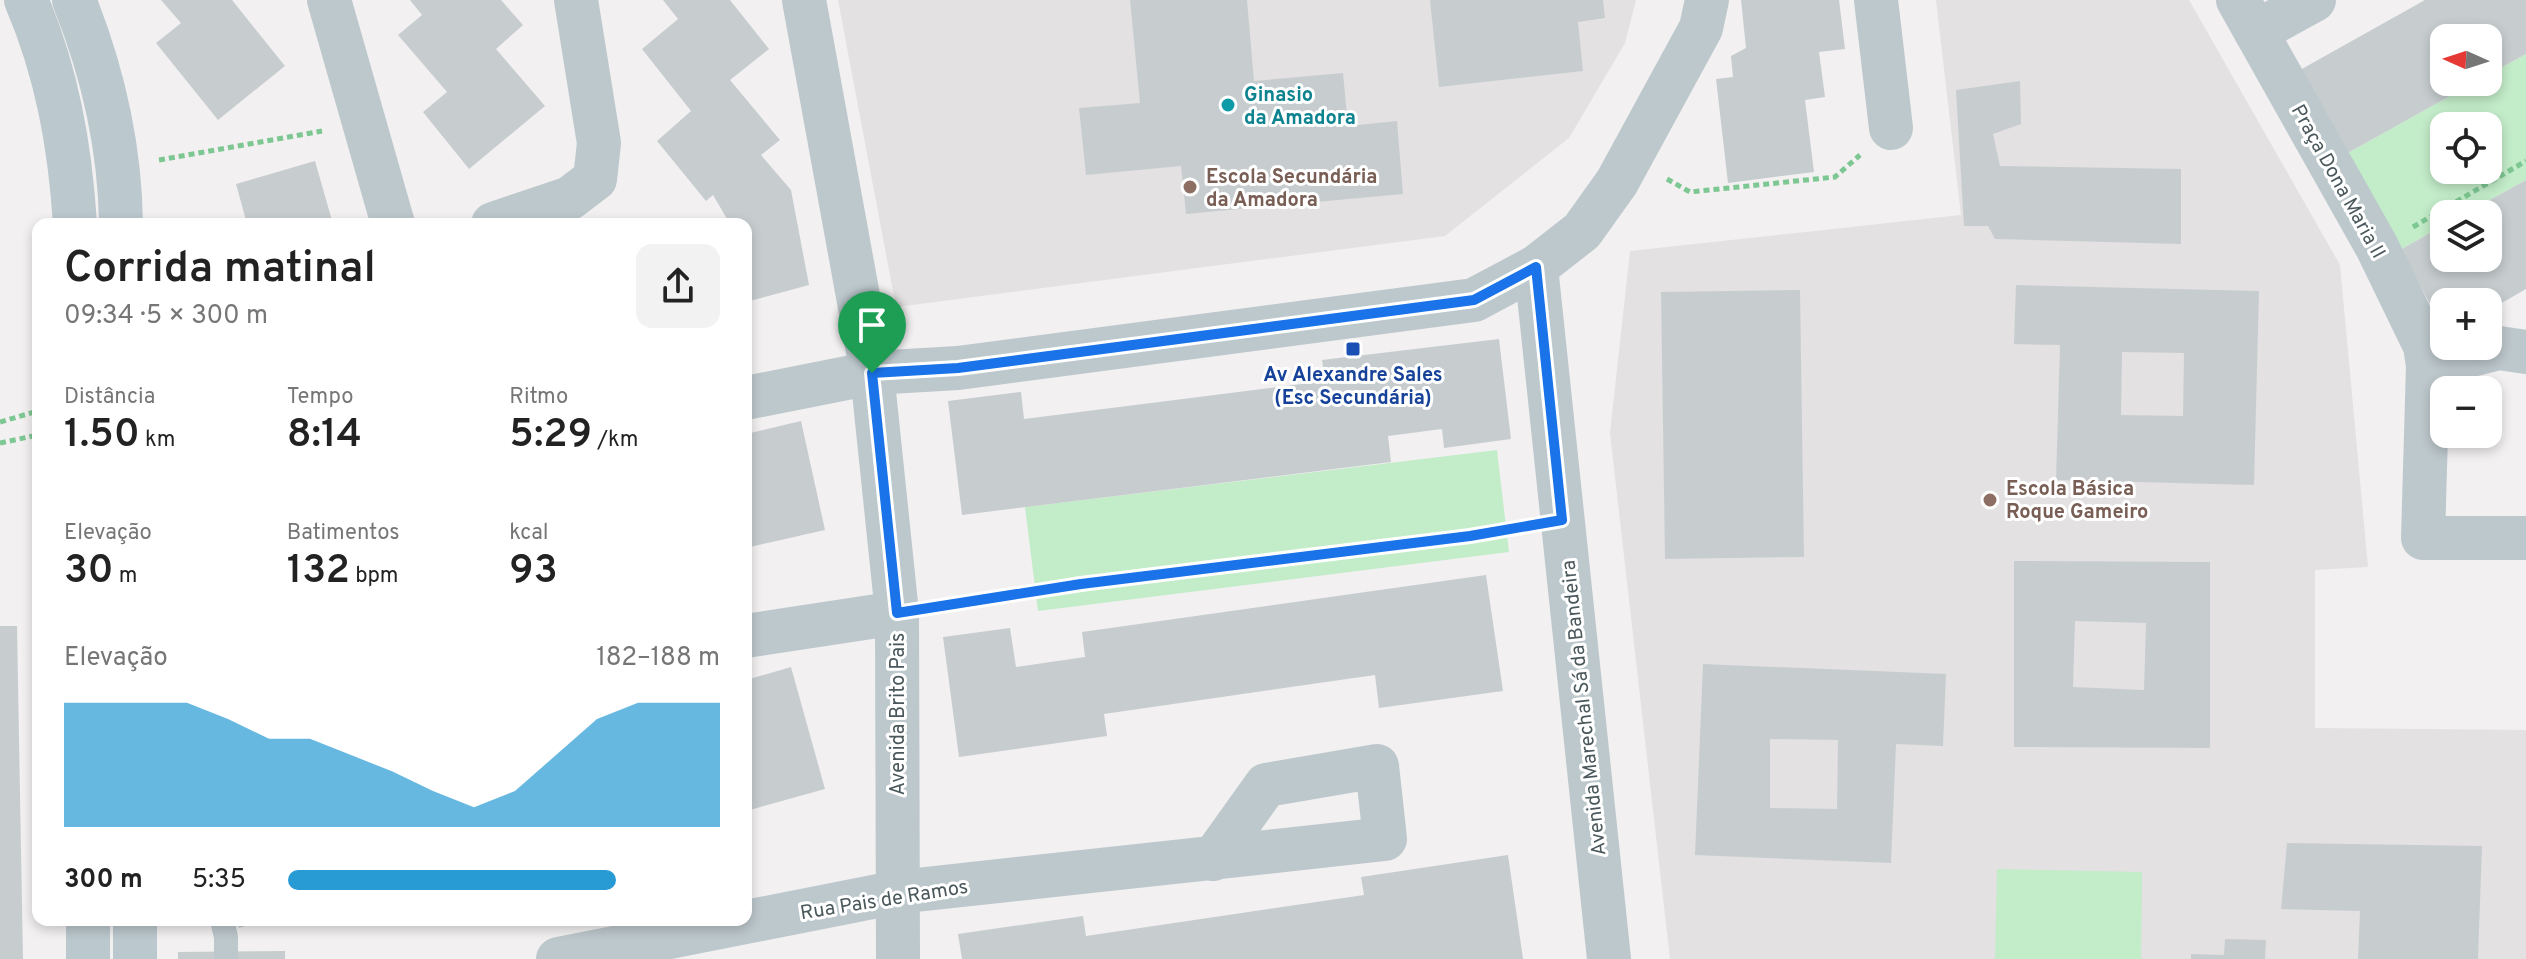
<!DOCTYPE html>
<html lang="pt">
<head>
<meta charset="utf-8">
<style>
  :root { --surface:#fff; --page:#f2f2f2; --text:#222; --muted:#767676; --accent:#289bd5 }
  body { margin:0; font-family:Overpass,sans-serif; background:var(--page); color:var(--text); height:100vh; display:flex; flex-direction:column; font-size:30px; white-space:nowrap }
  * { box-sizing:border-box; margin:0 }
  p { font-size:26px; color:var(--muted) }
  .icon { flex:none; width:44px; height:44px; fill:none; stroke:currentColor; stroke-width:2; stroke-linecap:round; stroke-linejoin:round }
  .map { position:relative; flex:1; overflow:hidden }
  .sheet { position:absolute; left:32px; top:218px; width:720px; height:708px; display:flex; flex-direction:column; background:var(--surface); border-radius:16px; box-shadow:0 4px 12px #0003 }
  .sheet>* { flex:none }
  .needle { width:52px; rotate:273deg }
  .tools { position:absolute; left:2430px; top:24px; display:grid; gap:16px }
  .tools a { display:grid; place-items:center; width:72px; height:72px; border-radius:16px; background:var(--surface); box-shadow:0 4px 12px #0003; font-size:40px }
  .pin { position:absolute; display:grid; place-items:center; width:68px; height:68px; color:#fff; margin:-82px -34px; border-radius:50% 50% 50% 0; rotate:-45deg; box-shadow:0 0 8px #0007 }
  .pin .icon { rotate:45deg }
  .round { display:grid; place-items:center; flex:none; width:84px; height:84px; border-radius:16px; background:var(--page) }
  .headline { display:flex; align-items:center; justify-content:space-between; height:136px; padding:0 32px }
  h1 { font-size:44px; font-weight:600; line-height:60px }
  .figures { display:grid; grid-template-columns:repeat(3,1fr); gap:12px; height:136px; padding:8px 32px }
  .figures div { display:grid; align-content:center }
  .figures b { font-size:40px; font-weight:600 }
  .figures small { font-size:22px; font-weight:400 }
  .figures p { font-size:22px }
  .chart { height:224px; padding:16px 32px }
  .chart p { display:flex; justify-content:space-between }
  .chart svg { width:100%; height:144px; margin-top:8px; fill:var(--accent); opacity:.7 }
  ul { padding:0 32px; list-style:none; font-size:26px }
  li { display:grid; grid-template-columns:128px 96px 1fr; align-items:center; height:60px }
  li i { height:20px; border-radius:10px; background:var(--accent) }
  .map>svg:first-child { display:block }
  .education { fill:#e3e1e2 }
  .green { fill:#c3ecc9; fill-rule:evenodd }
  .building { fill:#c7cdcf; fill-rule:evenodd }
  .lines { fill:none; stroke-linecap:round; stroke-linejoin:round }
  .path { stroke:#7dc792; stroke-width:5; stroke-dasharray:6 4; stroke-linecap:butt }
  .lane { stroke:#bdc8cc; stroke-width:24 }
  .street { stroke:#bdc8cc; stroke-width:44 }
  .secondary { stroke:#bbc8cd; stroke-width:44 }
  .route-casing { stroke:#fff; stroke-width:16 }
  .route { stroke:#1a73e8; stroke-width:10 }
  .culture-dot { fill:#0f9aa8; stroke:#fff; stroke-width:3 }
  .education-dot { fill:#8d6e63; stroke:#fff; stroke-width:3 }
  .transit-dot { fill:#1a4fb4; stroke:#fff; stroke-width:3 }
  .labels { text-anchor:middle; stroke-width:6; stroke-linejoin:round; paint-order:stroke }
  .culture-label { font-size:20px; font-weight:bold; fill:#0d838f; stroke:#fff; text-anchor:start }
  .education-label { font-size:20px; font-weight:bold; fill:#785e54; stroke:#fff; text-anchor:start }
  .street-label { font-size:20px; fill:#4a585c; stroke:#fff }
  .transit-label { font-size:20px; font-weight:bold; fill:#164399; stroke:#fff }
</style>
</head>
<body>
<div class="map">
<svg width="2526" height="959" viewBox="0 0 2526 959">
  <rect width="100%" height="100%" fill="#f2f0f1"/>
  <g class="education">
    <polygon points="838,0 1636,0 1625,43 1569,138 1445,236 896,307"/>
    <polygon points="1936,0 2189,0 2340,265 2368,567 2315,570 2315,728 2526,730 2526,959 1670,959 1610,433 1630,251 1961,215"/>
  </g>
  <g class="green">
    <path d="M2526,54V180L2464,214H2444V225L2400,250L2346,154L2475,82H2488V75ZM2444,126H2488V170H2444Z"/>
    <polygon points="1497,450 1509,552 1038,611 1025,507"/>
    <polygon points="1997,869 2142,872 2141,959 1995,959"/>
  </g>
  <g class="building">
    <polygon points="161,0 232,0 285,66 218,120 156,43 181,23"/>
    <polygon points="410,0 501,0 523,25 496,49 545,106 469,169 423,112 447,92 398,35 422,15"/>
    <polygon points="663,0 730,0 769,49 730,80 780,140 761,155 791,190 809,285 746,302 746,224 730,224 713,195 706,201 657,141 691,111 642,49 678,19"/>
    <polygon points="1130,0 1247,0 1254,81 1343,73 1348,126 1397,121 1403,194 1186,214 1181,166 1086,175 1079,108 1140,103"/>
    <polygon points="1430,0 1603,0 1605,18 1578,22 1583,71 1439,87"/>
    <polygon points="1741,0 1839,0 1845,49 1819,52 1825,97 1805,100 1814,172 1728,183 1716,79 1733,77 1731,56 1746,48"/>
    <polygon points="2425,0 2526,0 2526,54 2488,75 2488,38 2444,38 2444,82 2475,82 2346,154 2300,70"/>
    <polygon points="2020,81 2021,124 1993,134 2000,166 2181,169 2181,244 1995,239 1988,226 1964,226 1956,90"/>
    <polygon points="315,161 333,224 247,224 236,184"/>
    <polygon points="2526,180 2526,289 2488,311 2488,302 2444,302 2444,329 2400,250 2444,225 2444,258 2488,258 2488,214 2464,214"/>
    <path d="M2016,285L2259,291L2254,485L2056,480L2060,345L2014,344ZM2122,352L2184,353L2183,416L2121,415Z"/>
    <polygon points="1800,290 1804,557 1665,559 1661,292"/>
    <polygon points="1499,339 1511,439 1444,448 1442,429 1388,436 1391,462 962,515 948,401 1021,392 1024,419 1325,381 1322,360"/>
    <polygon points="801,421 825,530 750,547 746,530 746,434"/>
    <path d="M2014,561L2210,562V748L2014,747ZM2075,621L2146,623L2144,690L2073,687Z"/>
    <polygon points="1486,575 1503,691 1379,708 1375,675 1104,714 1107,736 959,757 943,637 1010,628 1016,667 1085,657 1082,632"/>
    <polygon points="0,626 17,626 23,959 0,959"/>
    <path d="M1703,664L1946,674L1943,746L1896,744L1891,863L1695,855ZM1770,739L1838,740L1837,809L1770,808Z"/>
    <polygon points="791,667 825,789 746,811 746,680"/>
    <polygon points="2287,843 2482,846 2478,959 2358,959 2360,911 2281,909"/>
    <polygon points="1508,855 1523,959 962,959 958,934 1083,916 1086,936 1364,895 1361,877"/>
    <polygon points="237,920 263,920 263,921 239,928"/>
    <polygon points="2225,939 2266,940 2265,959 2191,959 2191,954 2224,955"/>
    <polygon points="285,951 285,959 178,959 178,952"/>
  </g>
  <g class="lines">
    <g class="path">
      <polyline points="159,160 322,131"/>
      <polyline points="1667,179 1690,192 1835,177 1860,155"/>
      <polyline points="2413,227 2526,161"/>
      <polyline points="0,422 38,411"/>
      <polyline points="0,443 38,435"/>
      <polyline points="937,607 1081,584 1470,536 1522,527"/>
    </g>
    <polyline class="lane" points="222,920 226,937 226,959"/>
    <g class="street">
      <polyline points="329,0 393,224"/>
      <polyline points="804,0 872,373 897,613 898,959"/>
      <polyline points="1876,0 1891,128"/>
      <polyline points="2238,0 2377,247 2425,346 2428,366 2423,538 2526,538"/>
      <polyline points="2256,32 2314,0"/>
      <polyline points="493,224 570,198 595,179 599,143 576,0"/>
      <polyline points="1536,267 1609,959"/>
      <polyline points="2428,366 2499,348 2526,352"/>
      <polyline points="746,398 872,373 958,368 1474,300 1536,267 1582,231 1617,182 1701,28 1707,0"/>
      <polyline points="746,636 897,613"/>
      <polyline points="558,959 898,892 1385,839 1377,766 1266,785 1213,859"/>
    </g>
    <g class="secondary">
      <path d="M26,0C57,72 70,146 75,224"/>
      <path d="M74,0C103,72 120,146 121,224"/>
      <polyline points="88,920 88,959"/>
      <polyline points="135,920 135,959"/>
    </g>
  </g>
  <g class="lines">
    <defs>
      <polygon id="route" points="1536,267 1562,520 1470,536 1081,584 897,613 872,373 958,368 1474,300"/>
    </defs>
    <use href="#route" class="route-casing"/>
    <use href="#route" class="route"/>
  </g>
  <circle class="culture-dot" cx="1228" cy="105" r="8"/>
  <g class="education-dot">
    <circle cx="1190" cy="187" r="8"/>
    <circle cx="1990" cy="500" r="8"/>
  </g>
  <rect class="transit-dot" x="1345" y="341" width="16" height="16" rx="4"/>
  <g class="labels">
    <g class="culture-label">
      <text x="1244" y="101">Ginasio<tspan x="1244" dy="23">da Amadora</tspan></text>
    </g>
    <g class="education-label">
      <text x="1206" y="183">Escola Secundária<tspan x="1206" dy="23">da Amadora</tspan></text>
      <text x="2006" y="495">Escola Básica<tspan x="2006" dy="23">Roque Gameiro</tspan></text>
    </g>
    <g class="street-label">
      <text transform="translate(2339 181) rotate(61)" y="7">Praça Dona Maria II</text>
      <text transform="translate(1583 708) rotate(-96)" y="7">Avenida Marechal Sá da Bandeira</text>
      <text transform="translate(897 714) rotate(-90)" y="7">Avenida Brito Pais</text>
      <text transform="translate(884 899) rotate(-9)" y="7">Rua Pais de Ramos</text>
    </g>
    <g class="transit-label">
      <text x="1353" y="381">Av Alexandre Sales<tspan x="1353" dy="23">(Esc Secundária)</tspan></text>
    </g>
  </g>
</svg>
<div class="tools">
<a><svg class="needle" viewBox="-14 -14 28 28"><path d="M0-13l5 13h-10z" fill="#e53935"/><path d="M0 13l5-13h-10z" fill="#767676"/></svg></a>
<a><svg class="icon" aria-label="locate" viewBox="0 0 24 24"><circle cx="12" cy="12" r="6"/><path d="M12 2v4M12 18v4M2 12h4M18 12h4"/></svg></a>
<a><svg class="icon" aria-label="layers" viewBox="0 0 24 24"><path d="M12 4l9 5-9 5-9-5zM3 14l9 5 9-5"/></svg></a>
<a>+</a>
<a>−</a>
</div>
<div class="pin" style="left:872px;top:373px;background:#1e9e55"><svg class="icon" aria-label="arrive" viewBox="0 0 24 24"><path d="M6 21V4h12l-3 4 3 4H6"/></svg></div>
<section class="sheet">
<div class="headline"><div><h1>Corrida matinal</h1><p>09:34 · 5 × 300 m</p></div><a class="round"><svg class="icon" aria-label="share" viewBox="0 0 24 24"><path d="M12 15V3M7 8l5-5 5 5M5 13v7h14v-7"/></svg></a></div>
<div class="figures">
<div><p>Distância</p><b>1.50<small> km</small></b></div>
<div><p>Tempo</p><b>8:14</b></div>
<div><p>Ritmo</p><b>5:29<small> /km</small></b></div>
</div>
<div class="figures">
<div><p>Elevação</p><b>30<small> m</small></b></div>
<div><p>Batimentos</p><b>132<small> bpm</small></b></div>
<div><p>kcal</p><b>93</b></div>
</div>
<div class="chart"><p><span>Elevação</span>182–188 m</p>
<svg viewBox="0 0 160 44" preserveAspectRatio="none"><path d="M0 44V6L10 6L20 6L30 6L40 11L50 17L60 17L70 22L80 27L90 33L100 38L110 33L120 22L130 11L140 6L150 6L160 6V44z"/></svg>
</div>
<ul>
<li><b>300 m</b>5:35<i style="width:76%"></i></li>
</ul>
</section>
</div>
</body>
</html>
